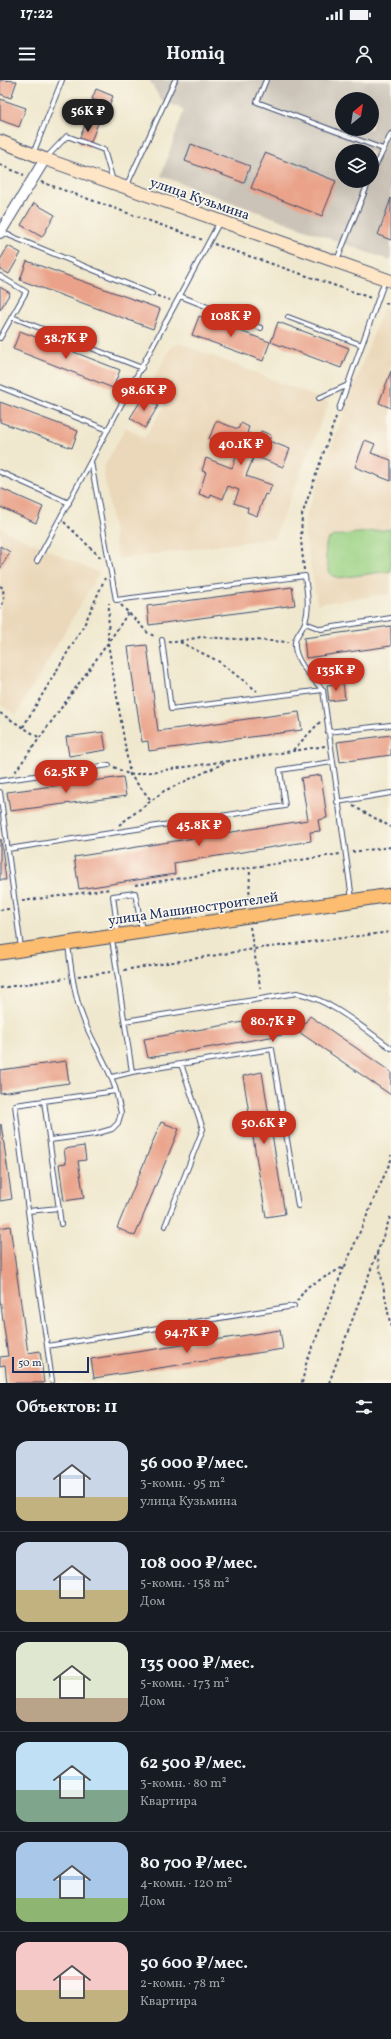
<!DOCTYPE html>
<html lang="ru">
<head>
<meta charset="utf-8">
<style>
	body { margin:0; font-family:Vollkorn,serif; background:#20242c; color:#f1f3f6; height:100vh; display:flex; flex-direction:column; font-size:15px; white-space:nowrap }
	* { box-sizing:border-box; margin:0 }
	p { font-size:13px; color:#9ea1a6 }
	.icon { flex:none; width:22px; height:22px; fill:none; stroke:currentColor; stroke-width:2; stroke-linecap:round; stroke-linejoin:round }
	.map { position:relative; height:1303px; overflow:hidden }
	.drawer { display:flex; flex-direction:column; background:#171b24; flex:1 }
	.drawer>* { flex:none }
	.needle { width:26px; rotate:30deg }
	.controls { position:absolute; left:335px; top:12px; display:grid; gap:8px }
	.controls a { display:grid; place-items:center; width:44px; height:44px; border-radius:50%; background:#171b24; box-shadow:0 4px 16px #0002; font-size:20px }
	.scale { position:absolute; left:12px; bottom:10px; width:77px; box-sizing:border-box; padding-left:4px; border:2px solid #1b2f5e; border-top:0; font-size:11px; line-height:14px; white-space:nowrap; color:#1b2f5e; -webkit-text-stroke:3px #fbf7ec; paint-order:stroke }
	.price { position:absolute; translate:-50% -34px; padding:0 9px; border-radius:14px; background:#c8321e; color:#fff; font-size:13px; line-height:26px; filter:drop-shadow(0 1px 2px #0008) }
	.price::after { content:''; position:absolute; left:50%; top:24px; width:12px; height:9px; margin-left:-6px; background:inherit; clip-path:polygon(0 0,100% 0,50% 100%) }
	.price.active { background:#222; color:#fff }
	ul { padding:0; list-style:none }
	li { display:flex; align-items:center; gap:12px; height:100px; padding:0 16px }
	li+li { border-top:1px solid #363941 }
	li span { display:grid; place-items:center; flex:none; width:112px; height:80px; border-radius:12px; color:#555 }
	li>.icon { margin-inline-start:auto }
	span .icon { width:48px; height:48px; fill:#fffc; stroke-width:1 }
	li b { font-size:17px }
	h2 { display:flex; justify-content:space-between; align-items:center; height:48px; padding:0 16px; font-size:17px }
	.status { display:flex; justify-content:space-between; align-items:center; height:28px; padding:0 20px; background:#171b24; direction:ltr }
	.status svg { height:11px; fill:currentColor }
	header { display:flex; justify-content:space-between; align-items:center; height:52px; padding:0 16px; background:#171b24; font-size:18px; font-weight:700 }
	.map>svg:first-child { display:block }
</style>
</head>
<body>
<div class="status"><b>17:22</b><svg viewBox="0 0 49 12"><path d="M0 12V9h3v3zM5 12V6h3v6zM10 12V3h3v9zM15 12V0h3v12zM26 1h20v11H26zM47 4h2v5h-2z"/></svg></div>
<header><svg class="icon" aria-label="menu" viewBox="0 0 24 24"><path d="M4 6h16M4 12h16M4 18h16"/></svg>Homiq<svg class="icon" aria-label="person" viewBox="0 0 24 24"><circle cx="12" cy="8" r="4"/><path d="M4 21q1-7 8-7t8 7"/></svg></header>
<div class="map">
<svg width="391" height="1303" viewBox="0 0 391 1303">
	<rect width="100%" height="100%" fill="#fbf7ec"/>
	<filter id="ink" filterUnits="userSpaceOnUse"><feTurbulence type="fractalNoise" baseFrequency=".025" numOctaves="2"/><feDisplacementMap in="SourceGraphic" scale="8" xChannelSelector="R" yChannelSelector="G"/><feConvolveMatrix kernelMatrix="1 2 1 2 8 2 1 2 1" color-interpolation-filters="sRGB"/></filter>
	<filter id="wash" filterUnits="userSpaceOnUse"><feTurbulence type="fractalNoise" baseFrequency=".012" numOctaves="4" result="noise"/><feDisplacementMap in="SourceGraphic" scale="16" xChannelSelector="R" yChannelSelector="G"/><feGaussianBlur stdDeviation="0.9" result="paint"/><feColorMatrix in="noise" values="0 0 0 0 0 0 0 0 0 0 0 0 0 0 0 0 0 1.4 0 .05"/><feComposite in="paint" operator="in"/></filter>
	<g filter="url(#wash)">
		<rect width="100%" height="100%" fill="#f0e8ce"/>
		<path fill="#ebd8ba" d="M 383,228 L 391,231 L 391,513 L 317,524 L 305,456 L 305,438 Z
			M 180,263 L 329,322 L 274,458 L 118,479 L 103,388 L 126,347 L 144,358 L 166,324 L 147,311 L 172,266 Z
			M 0,448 L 99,493 L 16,635 L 0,625 Z"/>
		<path fill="#cbc3b8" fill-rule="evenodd" d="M 149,0 L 391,0 L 391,181 L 161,96 L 184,30 L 161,20 ZM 342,19 L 372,19 L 372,49 L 342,49 ZM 342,71 L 372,71 L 372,101 L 342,101 Z"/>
		<path fill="#9ad183" stroke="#5a8070" d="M 391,449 L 391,491 L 338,498 L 331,495 C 326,485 324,471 327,460 L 334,456 Z"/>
		<g id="blocks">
			<path fill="#eaa38a" d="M 0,0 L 17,1 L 11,18 L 0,14 Z
				M 96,9 L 113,16 L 109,26 L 92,19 Z
				M 0,19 L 26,28 L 19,47 L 0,40 Z
				M 87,39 L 98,43 L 89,67 L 78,63 Z
				M 191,64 L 250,86 L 244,103 L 185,81 Z
				M 265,73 L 336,101 L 322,136 L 251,108 Z
				M 391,118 L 391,160 L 378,155 Z
				M 34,123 L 55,135 L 42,157 L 21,145 Z
				M 8,166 L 21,173 L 9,194 L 0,189 L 0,180 Z
				M 27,181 L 160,229 L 153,249 L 20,200 Z
				M 0,207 L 10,213 L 0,230 Z
				M 199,236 L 270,262 L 263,281 L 192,255 Z
				M 278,242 L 349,268 L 341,288 L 271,262 Z
				M 20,251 L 120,290 L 113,308 L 13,269 Z
				M 391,291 L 391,328 L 379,323 Z
				M 143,317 L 158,326 L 145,348 L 130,338 Z
				M 0,322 L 78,351 L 72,368 L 0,342 Z
				M 216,341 L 238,349 L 241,343 L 249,347 L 247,353 L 259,357 L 261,351 L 271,355 L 269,361 L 290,369 L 283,387 L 254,376 L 246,396 L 272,405 L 268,415 L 265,414 L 257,436 L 247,432 L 248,428 L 234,423 L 239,410 L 228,406 L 223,419 L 211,414 L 210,418 L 199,414 L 206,392 L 202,391 L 206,378 L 232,388 L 239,370 L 209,359 Z
				M 365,360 L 375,364 L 371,373 L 391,380 L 391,401 L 355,387 Z
				M 0,408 L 43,427 L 36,443 L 0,427 Z
				M 0,466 L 10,472 L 0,489 Z
				M 292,507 L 295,525 L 149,545 L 147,526 Z
				M 391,546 L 391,566 L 306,578 L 304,558 Z
				M 147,565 L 158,651 L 299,632 L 302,650 L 149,671 L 148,661 L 142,662 L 128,567 Z
				M 343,603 L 345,619 L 329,621 L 327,605 Z
				M 103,652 L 106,670 L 69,676 L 66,657 Z
				M 391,655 L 391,675 L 340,682 L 337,662 Z
				M 321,695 L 327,738 L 318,740 L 320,751 L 310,752 L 311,761 L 174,783 L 175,794 L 79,809 L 74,777 L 308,740 L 301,698 Z
				M 123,697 L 126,716 L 10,731 L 7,712 Z
				M 1,759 L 6,800 L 0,800 L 0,760 Z
				M 296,933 L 299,951 L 310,936 L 391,992 L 391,1015 L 299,952 L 148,978 L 144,959 Z
				M 66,981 L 69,1003 L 0,1013 L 0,990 Z
				M 262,992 L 285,1134 L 266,1137 L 243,996 Z
				M 161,1042 L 179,1049 L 135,1156 L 117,1148 Z
				M 1,1044 L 12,1119 L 0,1121 L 0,1045 Z
				M 84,1066 L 86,1080 L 78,1081 L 84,1118 L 64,1121 L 59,1084 L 66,1083 L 64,1069 Z
				M 10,1146 L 28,1273 L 40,1271 L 44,1303 L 7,1303 L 5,1285 L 0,1286 L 0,1277 L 8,1276 L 0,1219 L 0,1148 Z
				M 280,1250 L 283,1269 L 94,1298 L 91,1279 Z"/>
		</g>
	</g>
	<g filter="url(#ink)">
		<use href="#blocks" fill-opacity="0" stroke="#3b4b6f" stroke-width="1"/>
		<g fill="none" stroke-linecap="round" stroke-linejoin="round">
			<g stroke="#3b4b6f" stroke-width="6">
				<path id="service" d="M 266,0 L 257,22 L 383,69
					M 33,74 L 62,0
					M 46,78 L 67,56 L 104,70 L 113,101
					M 372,93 L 391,54
					M 126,107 L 175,0
					M 1,152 L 152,214
					M 337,180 L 369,101
					M 0,196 L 26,212 L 0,258
					M 180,216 L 261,248
					M 12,237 L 142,288
					M 288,237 L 362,265
					M 0,307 L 108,350
					M 319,318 L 348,305
					M 339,329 L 385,200
					M 91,382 L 116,520 L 305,496 C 307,512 310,527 305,542 C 303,549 296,555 295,562 C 293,580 312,598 323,610
					M 0,392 L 69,423
					M 37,481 L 219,143
					M 305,543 L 321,549 L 391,538
					M 162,560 L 171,629 L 323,610 L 352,819
					M 328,652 L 391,645
					M 0,701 L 109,685
					M 0,712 L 21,868
					M 337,722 L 391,713
					M 8,769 L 285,726 L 280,690 L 332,682
					M 118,853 L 113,816 L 135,813 L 142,850
					M 112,859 L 132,992
					M 125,941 L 297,913 C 330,919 364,949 391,968
					M 112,997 L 132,992 L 272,969 L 298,1126
					M 44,1021 L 61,1144
					M 50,1060 L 95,1054 L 112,1049 L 118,1043 L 121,1033 L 116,1011
					M 28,1131 L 59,1128
					M 165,1146 L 203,1049 L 181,984
					M 47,1266 L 294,1226
					M 52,1301 L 28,1131 L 15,1025 L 116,1011 C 109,985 92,963 83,938 C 74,915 71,889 68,865"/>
			</g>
			<g stroke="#3b4b6f" stroke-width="12">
				<path id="tertiary" d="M 0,153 L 45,79"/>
			</g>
			<g stroke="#3b4b6f" stroke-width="14">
				<path id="secondary" d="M 0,61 L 45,79 L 391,201"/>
			</g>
			<g stroke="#3b4b6f" stroke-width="15">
				<path id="primary" d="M 0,873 L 391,815"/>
			</g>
			<path stroke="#3b4b6f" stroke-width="2" stroke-dasharray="3 3" stroke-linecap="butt" d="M 0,85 L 24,95
				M 41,102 L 203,160
				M 214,164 L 371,218
				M 157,216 L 170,220
				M 385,223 L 391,225
				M 64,442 L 101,478
				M 304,490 L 301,460 L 302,435 L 337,334
				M 0,506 L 3,508 L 4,521 L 0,528
				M 121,525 L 148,553 L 156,557
				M 128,533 L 108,563 L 130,695 L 151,720
				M 168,561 L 175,562 L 201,557 L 289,562
				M 180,562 L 218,581 L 257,611
				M 0,633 L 40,658
				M 23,647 L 85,543 L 105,498
				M 293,670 L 320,642
				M 114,687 L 130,695 L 227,681
				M 15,692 L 108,563 L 109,523
				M 353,726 L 391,747
				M 119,745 L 164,711 L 229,681 L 325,666
				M 352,772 L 391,767
				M 135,805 L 340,774
				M 22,821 L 110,809
				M 249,825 L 250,788
				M 0,830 L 9,829
				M 250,847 L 261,912
				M 124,890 L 254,869 L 391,852
				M 78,896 L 110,892
				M 0,908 L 66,898
				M 377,1173 L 391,1248
				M 297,1221 L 307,1207 L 345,1186 L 391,1080 L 391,1075
				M 302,1303 L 306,1284 L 344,1187
				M 329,1303 L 391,1135"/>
			<use href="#service" stroke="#fff" stroke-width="4"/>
			<use href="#tertiary" stroke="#fff" stroke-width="10"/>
			<use href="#secondary" stroke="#fee5c5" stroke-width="12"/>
			<use href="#primary" stroke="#fcbd6f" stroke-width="13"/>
		</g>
	</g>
	<g text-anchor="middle" stroke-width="3.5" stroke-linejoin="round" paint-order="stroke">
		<g font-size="14" fill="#1b2f5e" stroke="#fbf7ec">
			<text transform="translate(200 118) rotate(19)" y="5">улица Кузьмина</text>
			<text transform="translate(193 828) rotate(-8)" y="5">улица Машиностроителей</text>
		</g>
	</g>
</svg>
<div class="controls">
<a><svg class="needle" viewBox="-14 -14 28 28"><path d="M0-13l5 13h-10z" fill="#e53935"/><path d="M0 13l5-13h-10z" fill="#9ea1a6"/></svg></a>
<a><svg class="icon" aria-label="layers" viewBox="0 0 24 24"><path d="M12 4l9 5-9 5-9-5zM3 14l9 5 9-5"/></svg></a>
</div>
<div class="scale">50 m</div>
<b class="price active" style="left:88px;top:53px">56K ₽</b>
<b class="price" style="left:231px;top:258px">108K ₽</b>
<b class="price" style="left:66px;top:280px">38.7K ₽</b>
<b class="price" style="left:144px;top:332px">98.6K ₽</b>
<b class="price" style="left:241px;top:386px">40.1K ₽</b>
<b class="price" style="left:336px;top:612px">135K ₽</b>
<b class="price" style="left:66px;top:714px">62.5K ₽</b>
<b class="price" style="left:199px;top:767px">45.8K ₽</b>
<b class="price" style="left:273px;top:963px">80.7K ₽</b>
<b class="price" style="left:264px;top:1065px">50.6K ₽</b>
<b class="price" style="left:187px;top:1274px">94.7K ₽</b>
</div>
<section class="drawer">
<h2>Объектов: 11<svg class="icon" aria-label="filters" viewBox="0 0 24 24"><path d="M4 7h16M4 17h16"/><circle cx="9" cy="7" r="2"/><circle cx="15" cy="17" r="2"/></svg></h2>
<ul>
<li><span style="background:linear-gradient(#c9d6e8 70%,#c2b280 0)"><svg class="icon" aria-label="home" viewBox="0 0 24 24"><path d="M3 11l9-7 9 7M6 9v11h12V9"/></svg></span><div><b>56 000 ₽/мес.</b><p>3-комн. · 95 m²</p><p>улица Кузьмина</p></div></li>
<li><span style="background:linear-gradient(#c9d6e8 60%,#c2b280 0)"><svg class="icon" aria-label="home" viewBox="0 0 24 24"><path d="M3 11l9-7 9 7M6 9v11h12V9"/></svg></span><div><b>108 000 ₽/мес.</b><p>5-комн. · 158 m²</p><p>Дом</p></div></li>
<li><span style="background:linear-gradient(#dfe7d0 70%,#b9a48a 0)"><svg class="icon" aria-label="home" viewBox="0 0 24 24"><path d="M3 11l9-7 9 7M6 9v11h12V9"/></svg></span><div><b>135 000 ₽/мес.</b><p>5-комн. · 173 m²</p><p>Дом</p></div></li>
<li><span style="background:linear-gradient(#bfe0f5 60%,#7fa58c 0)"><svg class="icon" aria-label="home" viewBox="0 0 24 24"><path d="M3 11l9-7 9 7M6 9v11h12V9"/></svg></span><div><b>62 500 ₽/мес.</b><p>3-комн. · 80 m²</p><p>Квартира</p></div></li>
<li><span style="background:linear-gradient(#a9c7e8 70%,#8fb573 0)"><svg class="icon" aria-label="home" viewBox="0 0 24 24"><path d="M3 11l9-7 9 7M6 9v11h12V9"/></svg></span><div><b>80 700 ₽/мес.</b><p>4-комн. · 120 m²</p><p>Дом</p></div></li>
<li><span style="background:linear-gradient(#f6c9c9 60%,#c2b280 0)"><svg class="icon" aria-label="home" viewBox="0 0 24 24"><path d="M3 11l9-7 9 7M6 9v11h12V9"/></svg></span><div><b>50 600 ₽/мес.</b><p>2-комн. · 78 m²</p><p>Квартира</p></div></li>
</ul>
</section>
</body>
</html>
